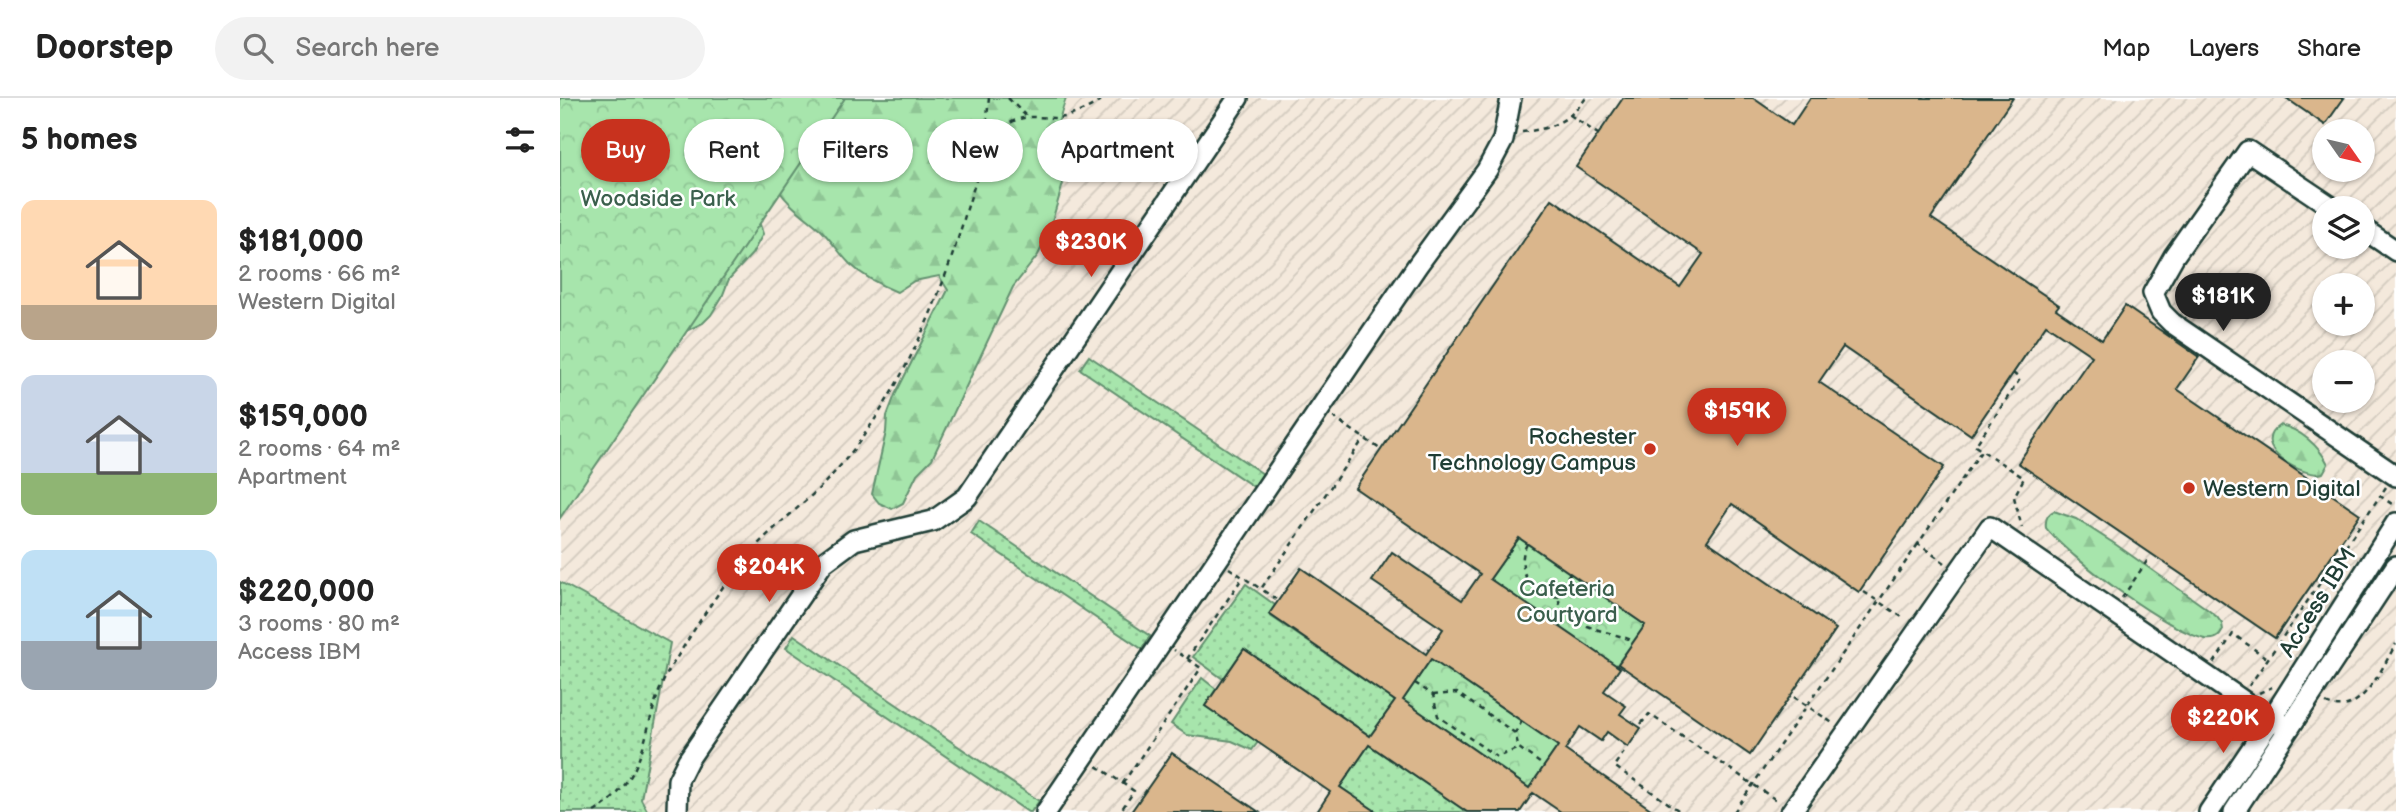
<!DOCTYPE html>
<html lang="en">
<head>
<meta charset="utf-8">
<style>
	body { margin:0; font-family:"Balsamiq Sans",sans-serif; background:#f2f2f2; color:#222; height:100vh; display:flex; flex-direction:column; font-size:26px; white-space:nowrap }
	* { box-sizing:border-box; margin:0 }
	p { font-size:23px; color:#767676 }
	.icon { flex:none; width:38px; height:38px; fill:none; stroke:currentColor; stroke-width:2; stroke-linecap:round; stroke-linejoin:round }
	.map { position:relative; flex:1; overflow:hidden }
	.sheet { display:flex; flex-direction:column; background:#fff; width:560px }
	.sheet>* { flex:none }
	.hud { position:absolute; left:21px; top:21px; width:665px; height:63px; display:flex; gap:14px }
	.needle { width:46px; rotate:124deg }
	.fabs { position:absolute; left:1752px; top:21px; display:grid; gap:14px }
	.fabs a { display:grid; place-items:center; width:63px; height:63px; border-radius:50%; background:#fff; box-shadow:0 2px 5px #0004; font-size:35px }
	.price { position:absolute; translate:-50% -60px; padding:0 16px; border-radius:24px; background:#c8321e; color:#fff; font-size:23px; line-height:46px; filter:drop-shadow(0 2px 4px #0008) }
	.price::after { content:''; position:absolute; left:50%; top:42px; width:21px; height:16px; margin-left:-10px; background:inherit; clip-path:polygon(0 0,100% 0,50% 100%) }
	.price.active { background:#222; color:#fff }
	ul { padding:0; list-style:none }
	li { display:flex; align-items:center; gap:21px; height:175px; padding:0 21px }
	li span { display:grid; place-items:center; flex:none; width:196px; height:140px; border-radius:14px; color:#555 }
	li>.icon { margin-inline-start:auto }
	span .icon { width:84px; height:84px; fill:#fffc; stroke-width:1 }
	li b { font-size:30px }
	h2 { display:flex; justify-content:space-between; align-items:center; height:84px; padding:0 21px; font-size:30px }
	.tag { padding:0 24px; border-radius:32px; background:#fff; box-shadow:0 2px 5px #0004; font-size:24px; line-height:63px }
	.tag.active { background:#c8321e; color:#fff }
	header { display:flex; align-items:center; gap:42px; box-sizing:border-box; height:98px; padding:0 35px; background:#fff; border-bottom:2px solid #e0e0e0 }
	header strong { font-size:33px }
	nav { display:flex; gap:38px; margin-inline-start:auto; font-size:24px }
	.search { width:490px; height:63px; background:#f2f2f2; display:flex; align-items:center; gap:18px; box-sizing:border-box; padding:0 24px; border-radius:38px; color:#767676; font-size:26px }
	main { display:flex; flex:1; min-height:0 }
	.map>svg:first-child { display:block }
</style>
</head>
<body>
<header>
<strong>Doorstep</strong>
<div class="search"><svg class="icon" aria-label="search" viewBox="0 0 24 24"><circle cx="10" cy="10" r="6"/><path d="M15 15l6 6"/></svg>Search here</div>
<nav><a>Map</a><a>Layers</a><a>Share</a></nav>
</header>
<main>
<section class="sheet">
<h2>5 homes<svg class="icon" aria-label="filters" viewBox="0 0 24 24"><path d="M4 7h16M4 17h16"/><circle cx="9" cy="7" r="2"/><circle cx="15" cy="17" r="2"/></svg></h2>
<ul>
<li><span style="background:linear-gradient(#ffd9b3 75%,#b9a48a 0)"><svg class="icon" aria-label="home" viewBox="0 0 24 24"><path d="M3 11l9-7 9 7M6 9v11h12V9"/></svg></span><div><b>$181,000</b><p>2 rooms · 66 m²</p><p>Western Digital</p></div></li>
<li><span style="background:linear-gradient(#c9d6e8 70%,#8fb573 0)"><svg class="icon" aria-label="home" viewBox="0 0 24 24"><path d="M3 11l9-7 9 7M6 9v11h12V9"/></svg></span><div><b>$159,000</b><p>2 rooms · 64 m²</p><p>Apartment</p></div></li>
<li><span style="background:linear-gradient(#bfe0f5 65%,#9aa5b1 0)"><svg class="icon" aria-label="home" viewBox="0 0 24 24"><path d="M3 11l9-7 9 7M6 9v11h12V9"/></svg></span><div><b>$220,000</b><p>3 rooms · 80 m²</p><p>Access IBM</p></div></li>
</ul>
</section>
<div class="map">
<svg width="1836" height="714" viewBox="0 0 1836 714">
	<defs>
		<pattern id="industrial-furrows" width="10" height="10" patternUnits="userSpaceOnUse" patternTransform="scale(1.75)"><rect width="10" height="10" fill="#f4e9dc"/><path d="M-1 1l2-2M0 10L10 0M9 11l2-2" fill="none" stroke="#d1c9bd"/></pattern>
		<pattern id="grass-dots" width="8" height="8" patternUnits="userSpaceOnUse" patternTransform="scale(1.75)"><rect width="8" height="8" fill="#a7e5ac"/><path d="M2 2h.1M6 6h.1" fill="none" stroke="#8fc595" stroke-width="1.8" stroke-linecap="round"/></pattern>
		<pattern id="forest-firs" width="22" height="20" patternUnits="userSpaceOnUse" patternTransform="scale(1.75)"><rect width="22" height="20" fill="#a7e5ac"/><path d="M5 1l3.5 6h-7zM16 11l3.5 6h-7z" fill="#8fc595"/></pattern>
		<pattern id="park-crowns" width="20" height="18" patternUnits="userSpaceOnUse" patternTransform="scale(1.75)"><rect width="20" height="18" fill="#a7e5ac"/><path d="M2 6a3 3 0 1 1 6 0M12 15a3 3 0 1 1 6 0" fill="none" stroke="#8fc595"/></pattern>
	</defs>
	<rect width="100%" height="100%" fill="#fff"/>
	<filter id="ink" filterUnits="userSpaceOnUse"><feTurbulence type="fractalNoise" baseFrequency=".0143" numOctaves="2"/><feDisplacementMap in="SourceGraphic" scale="14" xChannelSelector="R" yChannelSelector="G"/><feConvolveMatrix kernelMatrix="1 2 1 2 8 2 1 2 1" color-interpolation-filters="sRGB"/></filter>
	<g filter="url(#ink)">
		<path fill="url(#industrial-furrows)" fill-rule="evenodd" d="M 285,0 L 1836,0 L 1836,714 L 0,714 L 0,419 ZM 1764,33 L 1802,33 L 1802,72 L 1764,72 ZM 1764,110 L 1802,110 L 1802,149 L 1764,149 ZM 1764,187 L 1802,187 L 1802,226 L 1764,226 ZM 1764,264 L 1802,264 L 1802,303 L 1764,303 Z"/>
		<path fill="url(#grass-dots)" stroke="#639170" stroke-width="2" d="M 529,258 L 703,376 L 694,389 L 520,271 Z
			M 419,423 L 590,538 L 582,551 L 411,436 Z
			M 0,484 L 110,545 L 81,701 L 88,714 L 0,714 Z
			M 686,486 L 715,507 L 709,517 L 835,603 L 810,638 L 684,551 L 663,581 L 633,559 Z
			M 234,537 L 479,703 L 471,714 L 468,714 L 226,550 Z
			M 642,580 L 656,591 L 645,608 L 698,644 L 692,652 L 672,643 L 627,637 L 611,626 Z
			M 809,647 L 907,714 L 817,714 L 780,689 Z"/>
		<path fill="url(#forest-firs)" stroke="#639170" stroke-width="2" d="M 0,0 L 506,0 L 494,38 L 509,65 L 488,137 L 478,157 L 453,189 L 372,361 L 357,376 L 343,405 L 332,411 L 319,405 L 312,396 L 326,334 L 327,318 L 335,297 L 388,192 L 379,178 L 354,183 L 337,194 C 320,187 304,179 290,166 C 279,155 272,143 261,132 C 244,117 231,110 217,90 L 196,114 L 203,136 L 192,156 L 169,181 L 162,199 L 151,217 L 143,225 L 122,235 Z
			M 1720,327 C 1740,331 1759,348 1768,366 L 1763,375 C 1745,381 1686,349 1720,327 Z
			M 1494,413 L 1516,421 L 1555,446 L 1643,508 L 1657,519 L 1662,526 L 1663,532 L 1660,537 C 1656,541 1651,542 1645,541 C 1609,533 1509,460 1486,430 C 1485,423 1487,416 1494,413 Z"/>
		<path fill="url(#park-crowns)" stroke="#639170" stroke-width="2" d="M 0,0 L 285,0 L 0,420 Z
			M 959,440 L 1085,527 L 1056,568 L 930,481 Z
			M 871,561 L 998,648 L 969,690 L 843,602 Z"/>
		<path fill="#dab68c" stroke="#1f3d34" stroke-width="2" fill-rule="evenodd" d="M 1063,0 L 1193,0 L 1232,27 L 1250,0 L 1453,0 L 1371,120 L 1499,207 L 1496,211 L 1542,242 L 1565,208 L 1639,259 L 1617,291 L 1800,416 L 1715,540 L 1458,365 L 1532,258 L 1486,227 L 1411,337 L 1283,249 L 1259,284 L 1384,369 L 1299,494 L 1172,406 L 1147,443 L 1276,531 L 1190,657 L 1058,566 L 1085,527 L 959,440 L 930,481 L 1060,570 L 1044,593 L 1066,608 L 1060,616 L 1081,630 L 1068,649 L 1047,634 L 1041,643 L 1020,629 L 1005,652 L 1095,714 L 1001,714 L 973,695 L 960,714 L 907,714 L 809,647 L 780,689 L 817,714 L 757,714 L 770,694 L 645,608 L 684,551 L 810,638 L 835,603 L 709,516 L 741,470 L 866,556 L 883,531 L 812,483 L 832,454 L 902,502 L 920,476 L 795,390 L 992,101 L 1120,189 L 1143,156 L 1016,69 ZM 871,561 L 998,648 L 969,690 L 843,602 Z
			M 1726,0 L 1784,0 L 1765,27 Z
			M 612,655 L 699,714 L 571,714 Z"/>
		<g fill="none" stroke-linecap="round" stroke-linejoin="round">
			<g stroke="#1f3d34" stroke-width="24">
				<path id="minor" d="M 1773,110 L 1688,53 L 1614,158 L 1593,195 L 1601,214 L 1612,225 L 1836,378
					M 1802,130 L 1836,153
					M 117,714 L 118,682 L 128,662 L 263,465 L 294,442 L 373,423 L 407,399 L 678,0
					M 486,714 L 857,168 L 927,72 L 943,42 L 951,0
					M 1231,714 L 1430,429 L 1711,622 L 1729,629
					M 1649,714 L 1711,622 L 1836,425
					M 1674,714 L 1836,468"/>
			</g>
			<path stroke="#1f3d34" stroke-width="2.5" stroke-dasharray="5 5" stroke-linecap="butt" d="M 448,0 L 467,19
				M 1010,17 L 1038,36
				M 962,34 C 991,31 1008,24 1026,0
				M 423,53 C 435,36 448,20 471,19 C 482,19 494,21 505,19 C 520,15 532,8 545,0
				M 1453,275 L 1460,281 L 1415,348 L 1464,380 L 1454,399 L 1462,430
				M 773,319 L 820,351
				M 1826,389 L 1820,398 L 1835,408
				M 967,446 C 958,462 963,487 982,495 C 987,498 994,498 999,499
				M 1385,465 L 1358,446 L 1422,352
				M 669,470 L 701,491
				M 1010,475 C 1006,481 1000,488 999,495 C 994,529 1054,533 1073,543
				M 1304,494 L 1345,521
				M 1562,500 L 1589,460
				M 716,501 L 701,491 L 804,340
				M 627,561 L 683,479
				M 1654,565 L 1673,536 L 1708,561
				M 855,585 L 873,597 L 878,618 L 937,659 L 959,650
				M 1689,588 L 1820,398
				M 1699,595 L 1712,589
				M 873,597 L 897,595 L 955,635
				M 1234,599 L 1274,626
				M 1766,605 C 1801,622 1822,569 1836,546
				M 962,623 L 955,635 L 959,650 L 984,668
				M 1081,626 L 1089,616 L 1219,704
				M 1064,654 L 1054,668 L 1121,714
				M 537,668 L 574,693 L 560,714
				M 563,685 L 641,570 L 614,552
				M 34,714 C 96,676 78,623 111,569 C 134,532 160,489 189,456 C 214,427 247,405 273,376 C 337,305 380,204 406,114 C 412,94 420,73 423,53 C 426,35 427,17 429,0
				M 1174,714 L 1358,446"/>
			<use href="#minor" stroke="#fff" stroke-width="19"/>
		</g>
	</g>
	<g fill="#c8321e" stroke="#fff" stroke-width="2.5">
		<circle cx="1090" cy="351" r="7"/>
		<circle cx="1629" cy="390" r="7"/>
	</g>
	<g text-anchor="middle" stroke-width="5" stroke-linejoin="round" paint-order="stroke">
		<g font-size="23" fill="#3a5f4c" stroke="#fff">
			<text x="98" y="108">Woodside Park</text>
			<text x="1007" y="498">Cafeteria<tspan x="1007" dy="26">Courtyard</tspan></text>
		</g>
		<g font-size="23" fill="#1f3d34" stroke="#fff" text-anchor="end">
			<text x="1076" y="346">Rochester<tspan x="1076" dy="26">Technology Campus</tspan></text>
			<text x="1643" y="398" text-anchor="start">Western Digital</text>
		</g>
		<g font-size="23" fill="#1f3d34" stroke="#fff">
			<text transform="translate(1757 504) rotate(-58)" y="8">Access IBM</text>
		</g>
	</g>
</svg>
<div class="fabs">
<a><svg class="needle" viewBox="-14 -14 28 28"><path d="M0-13l5 13h-10z" fill="#e53935"/><path d="M0 13l5-13h-10z" fill="#767676"/></svg></a>
<a><svg class="icon" aria-label="layers" viewBox="0 0 24 24"><path d="M12 4l9 5-9 5-9-5zM3 14l9 5 9-5"/></svg></a>
<a>+</a>
<a>−</a>
</div>
<b class="price" style="left:531px;top:181px">$230K</b>
<b class="price active" style="left:1663px;top:235px">$181K</b>
<b class="price" style="left:1177px;top:350px">$159K</b>
<b class="price" style="left:209px;top:506px">$204K</b>
<b class="price" style="left:1663px;top:657px">$220K</b>
<div class="hud">
<a class="tag active">Buy</a>
<a class="tag">Rent</a>
<a class="tag">Filters</a>
<a class="tag">New</a>
<a class="tag">Apartment</a>
</div>
</div>
</main>
</body>
</html>
